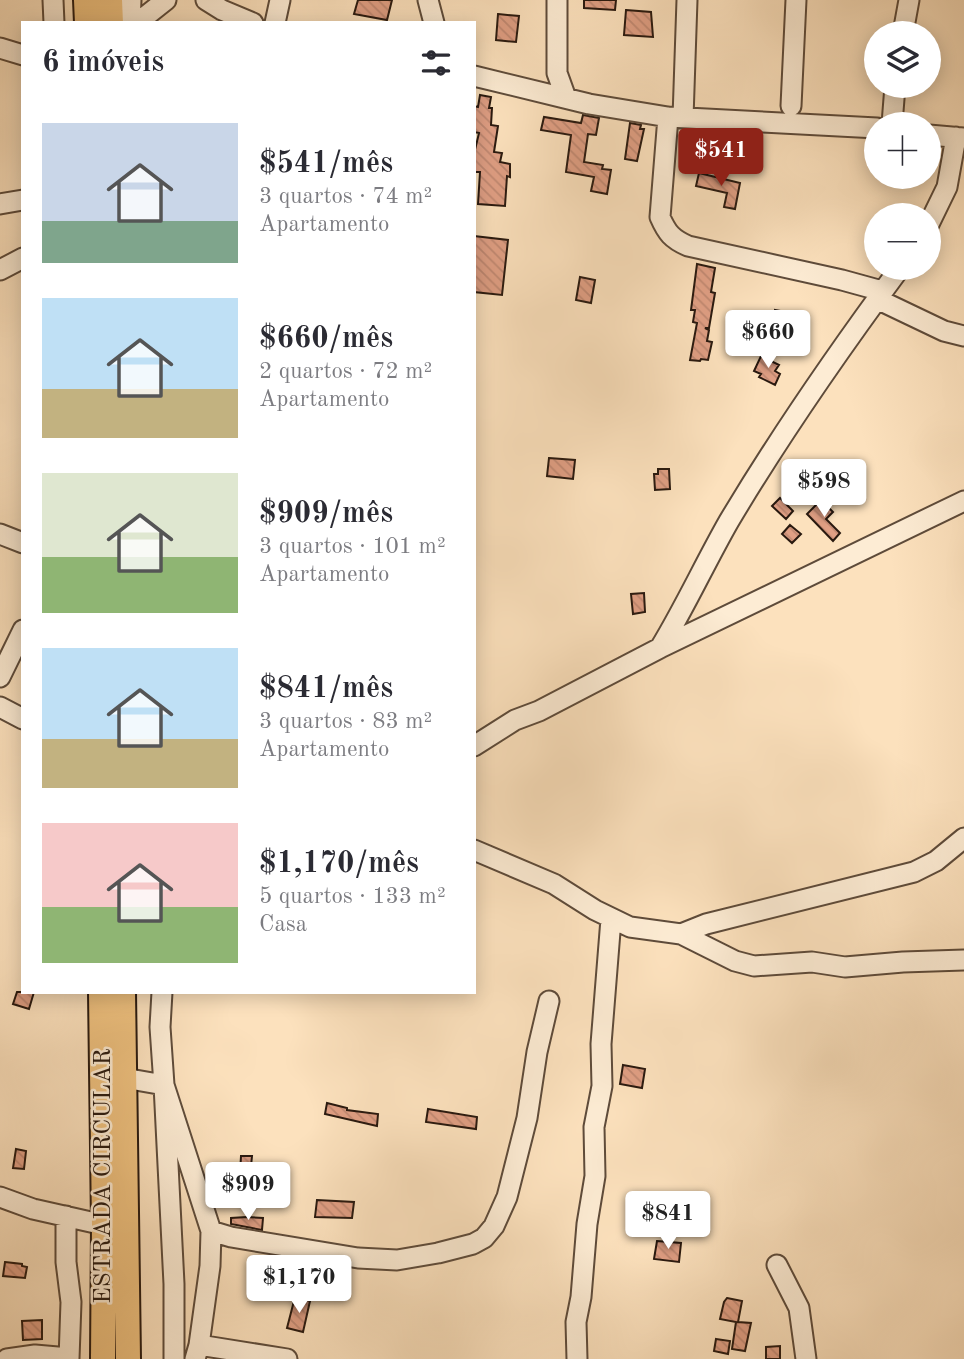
<!DOCTYPE html>
<html lang="pt">
<head>
<meta charset="utf-8">
<style>
	body { margin:0; font-family:"Old Standard TT",serif; background:#f7f7f7; color:#2b2b33; height:100vh; display:flex; flex-direction:column; font-size:26px; white-space:nowrap }
	* { box-sizing:border-box; margin:0 }
	p { font-size:23px; color:#7c7c81 }
	.icon { flex:none; width:38px; height:38px; fill:none; stroke:currentColor; stroke-width:2; stroke-linecap:round; stroke-linejoin:round }
	.map { position:relative; flex:1; overflow:hidden }
	.details { position:absolute; left:21px; top:21px; width:455px; height:973px; display:flex; flex-direction:column; background:#fff; border-radius:0px; box-shadow:0 4px 18px #0003 }
	.details>* { flex:none }
	.fabs { position:absolute; left:864px; top:21px; display:grid; gap:14px }
	.fabs a { display:grid; place-items:center; width:77px; height:77px; border-radius:50%; background:#fff; box-shadow:0 4px 18px #0003; font-size:35px }
	.price { position:absolute; translate:-50% -60px; padding:0 16px; border-radius:7px; background:#fff; color:#222; font-size:23px; line-height:46px; filter:drop-shadow(0 2px 4px #0008) }
	.price::after { content:''; position:absolute; left:50%; top:42px; width:21px; height:16px; margin-left:-10px; background:inherit; clip-path:polygon(0 0,100% 0,50% 100%) }
	.price.selected { background:#8f2418; color:#fff }
	ul { padding:0; list-style:none }
	li { display:flex; align-items:center; gap:21px; height:175px; padding:0 21px }
	li span { display:grid; place-items:center; flex:none; width:196px; height:140px; border-radius:0px; color:#555 }
	li>.icon { margin-inline-start:auto }
	span .icon { width:84px; height:84px; fill:#fffc; stroke-width:1 }
	li b { font-size:30px }
	h2 { display:flex; justify-content:space-between; align-items:center; height:84px; padding:0 21px; font-size:30px }
	.map>svg:first-child { display:block }
</style>
</head>
<body>
<div class="map">
<svg width="964" height="1359" viewBox="0 0 964 1359">
	<defs>
		<pattern id="building-back-hatch" width="6" height="6" patternUnits="userSpaceOnUse" patternTransform="scale(1.75)"><rect width="6" height="6" fill="#e09f84"/><path d="M-1 5l2 2M0 0l6 6M5-1l2 2" fill="none" stroke="#c08871"/></pattern>
	</defs>
	<rect width="100%" height="100%" fill="#fce1bd"/>
	<filter id="stains"><feTurbulence type="fractalNoise" baseFrequency=".00286" numOctaves="4"/><feColorMatrix values="0 0 0 0 .2 0 0 0 0 .09 0 0 0 0 .02 0 0 0 .5 -.17"/></filter>
	<radialGradient id="worn" r=".72"><stop offset=".6" stop-color="#630" stop-opacity="0"/><stop offset="1" stop-color="#630" stop-opacity=".3"/></radialGradient>
	<path fill="url(#building-back-hatch)" stroke="#29190f" stroke-width="2" d="M 358,0 L 392,0 L 387,20 L 354,14 Z
		M 584,0 L 616,0 L 615,10 L 584,8 Z
		M 626,10 L 651,12 L 653,37 L 624,35 Z
		M 498,14 L 519,16 L 516,42 L 496,40 Z
		M 480,95 L 491,97 L 489,108 L 492,108 L 491,125 L 498,126 L 494,152 L 502,153 L 500,162 L 510,164 L 510,177 L 507,176 L 505,206 L 478,204 L 480,172 L 474,172 L 474,154 L 479,133 L 474,132 L 474,106 L 478,107 Z
		M 583,115 L 599,118 L 596,135 L 588,134 L 584,162 L 603,165 L 602,169 L 611,170 L 607,194 L 591,191 L 594,177 L 566,172 L 571,135 L 541,130 L 544,117 L 581,123 Z
		M 630,123 L 641,125 L 640,129 L 644,129 L 637,161 L 625,159 Z
		M 728,140 L 744,142 L 742,153 L 726,150 Z
		M 699,173 L 740,183 L 735,209 L 724,207 L 727,193 L 696,186 Z
		M 474,236 L 508,240 L 502,295 L 474,292 Z
		M 697,264 L 715,268 L 711,292 L 715,293 L 709,328 L 705,328 L 709,330 L 707,341 L 712,342 L 708,360 L 701,359 L 700,361 L 690,360 L 697,323 L 693,322 L 695,310 L 691,310 Z
		M 580,277 L 595,280 L 591,303 L 576,300 Z
		M 775,310 L 803,315 L 799,336 L 771,330 Z
		M 761,356 L 779,365 L 775,371 L 780,374 L 775,385 L 759,377 L 761,374 L 754,371 Z
		M 549,458 L 575,460 L 573,479 L 547,476 Z
		M 658,469 L 669,469 L 670,489 L 655,490 L 654,474 L 658,474 Z
		M 780,498 L 793,511 L 786,519 L 772,506 Z
		M 821,500 L 833,512 L 826,519 L 840,533 L 833,541 L 807,514 Z
		M 790,525 L 801,534 L 792,543 L 782,534 Z
		M 644,593 L 645,612 L 633,614 L 631,594 Z
		M 17,992 L 34,992 L 29,1009 L 13,1004 Z
		M 623,1065 L 645,1069 L 642,1088 L 620,1084 Z
		M 327,1103 L 347,1108 L 347,1110 L 378,1114 L 377,1126 L 325,1114 Z
		M 428,1109 L 477,1117 L 476,1129 L 426,1122 Z
		M 16,1149 L 26,1151 L 24,1169 L 13,1168 Z
		M 241,1156 L 252,1156 L 250,1176 L 240,1174 Z
		M 317,1200 L 354,1202 L 352,1218 L 315,1217 Z
		M 247,1217 L 263,1218 L 262,1230 L 231,1224 L 231,1218 Z
		M 657,1241 L 681,1243 L 679,1262 L 654,1259 Z
		M 5,1262 L 22,1264 L 22,1266 L 27,1267 L 25,1278 L 3,1276 Z
		M 295,1297 L 310,1301 L 303,1332 L 287,1328 Z
		M 727,1298 L 742,1301 L 738,1322 L 751,1323 L 745,1351 L 732,1349 L 736,1322 L 720,1319 L 724,1302 Z
		M 42,1320 L 42,1339 L 23,1340 L 22,1321 Z
		M 716,1339 L 730,1341 L 728,1354 L 714,1351 Z
		M 780,1346 L 780,1359 L 766,1359 L 766,1347 Z"/>
	<g fill="none" stroke-linecap="round" stroke-linejoin="round">
		<g stroke="#5e4b3a" stroke-width="23">
			<path id="minor" d="M 53,0 L 54,23
				M 206,0 L 222,10 L 253,23
				M 428,0 L 434,23
				M 557,0 L 557,73 L 566,98
				M 130,23 L 131,0
				M 137,23 L 166,0
				M 275,23 L 280,0
				M 903,33 L 909,0
				M 0,48 L 23,55
				M 474,76 L 589,104 L 668,117 L 877,128
				M 791,106 L 796,0
				M 668,117 L 660,217 C 667,233 672,239 688,246 L 842,280 L 882,291
				M 683,118 L 687,0
				M 892,124 L 895,86
				M 929,135 L 964,138
				M 0,204 L 23,200
				M 929,224 L 947,187 L 956,137
				M 0,270 L 23,258
				M 877,299 L 944,331 L 964,336
				M 0,534 L 23,543
				M 660,648 C 685,607 705,563 729,521 C 781,434 840,349 900,268
				M 0,677 L 23,630
				M 0,707 L 23,719
				M 474,746 L 515,720 L 539,711 L 660,648 L 964,501
				M 474,850 L 554,884 L 595,910 L 630,927 L 681,934 L 706,924 L 914,872 L 936,861 L 964,838
				M 681,934 L 735,961 L 754,966 L 812,962 L 845,967 L 903,962 L 964,960
				M 162,992 L 160,1027 L 164,1085 L 211,1231 L 210,1266 L 199,1345 L 195,1359
				M 124,1078 L 164,1085 L 174,1284 L 174,1359
				M 0,1197 L 33,1209 L 104,1225
				M 66,1216 L 66,1262 L 71,1302 L 69,1359
				M 211,1231 L 231,1237 L 358,1258 L 397,1260 L 438,1253 L 473,1244 L 484,1238 L 494,1226 L 507,1197 L 527,1118 L 537,1052 L 549,1001
				M 777,1265 L 799,1308 L 806,1359
				M 199,1345 L 287,1359
				M 7,1359 L 35,1355 L 69,1358
				M 577,1359 L 576,1322 L 581,1297 L 587,1224 L 595,1176 L 594,1127 L 602,1086 L 601,1044 L 611,919"/>
		</g>
		<g stroke="#29190f" stroke-width="28">
			<path id="major" d="M 86,0 L 87,23
				M 110,0 L 111,23
				M 101,992 L 104,1225 L 103,1359
				M 123,992 L 128,1359"/>
		</g>
		<use href="#minor" stroke="#fdecd4" stroke-width="19"/>
		<use href="#major" stroke="#eec07e" stroke-width="24"/>
	</g>
	<g text-anchor="middle" stroke-width="5" stroke-linejoin="round" paint-order="stroke">
		<g font-size="24" fill="#29190f" stroke="#fdecd4">
			<text transform="translate(102 1176) rotate(-90)" y="8">ESTRADA CIRCULAR</text>
		</g>
	</g>
	<rect width="100%" height="100%" filter="url(#stains)"/>
	<rect width="100%" height="100%" fill="url(#worn)"/>
</svg>
<div class="fabs">
<a><svg class="icon" aria-label="layers" viewBox="0 0 24 24"><path d="M12 4l9 5-9 5-9-5zM3 14l9 5 9-5"/></svg></a>
<a>+</a>
<a>−</a>
</div>
<b class="price selected" style="left:721px;top:188px">$541</b>
<b class="price" style="left:768px;top:370px">$660</b>
<b class="price" style="left:824px;top:519px">$598</b>
<b class="price" style="left:248px;top:1222px">$909</b>
<b class="price" style="left:668px;top:1251px">$841</b>
<b class="price" style="left:299px;top:1315px">$1,170</b>
<section class="details">
<h2>6 imóveis<svg class="icon" aria-label="filters" viewBox="0 0 24 24"><path d="M4 7h16M4 17h16"/><circle cx="9" cy="7" r="2"/><circle cx="15" cy="17" r="2"/></svg></h2>
<ul>
<li><span style="background:linear-gradient(#c9d6e8 70%,#7fa58c 0)"><svg class="icon" aria-label="home" viewBox="0 0 24 24"><path d="M3 11l9-7 9 7M6 9v11h12V9"/></svg></span><div><b>$541/mês</b><p>3 quartos · 74 m²</p><p>Apartamento</p></div></li>
<li><span style="background:linear-gradient(#bfe0f5 65%,#c2b280 0)"><svg class="icon" aria-label="home" viewBox="0 0 24 24"><path d="M3 11l9-7 9 7M6 9v11h12V9"/></svg></span><div><b>$660/mês</b><p>2 quartos · 72 m²</p><p>Apartamento</p></div></li>
<li><span style="background:linear-gradient(#dfe7d0 60%,#8fb573 0)"><svg class="icon" aria-label="home" viewBox="0 0 24 24"><path d="M3 11l9-7 9 7M6 9v11h12V9"/></svg></span><div><b>$909/mês</b><p>3 quartos · 101 m²</p><p>Apartamento</p></div></li>
<li><span style="background:linear-gradient(#bfe0f5 65%,#c2b280 0)"><svg class="icon" aria-label="home" viewBox="0 0 24 24"><path d="M3 11l9-7 9 7M6 9v11h12V9"/></svg></span><div><b>$841/mês</b><p>3 quartos · 83 m²</p><p>Apartamento</p></div></li>
<li><span style="background:linear-gradient(#f6c9c9 60%,#8fb573 0)"><svg class="icon" aria-label="home" viewBox="0 0 24 24"><path d="M3 11l9-7 9 7M6 9v11h12V9"/></svg></span><div><b>$1,170/mês</b><p>5 quartos · 133 m²</p><p>Casa</p></div></li>
</ul>
</section>
</div>
</body>
</html>
